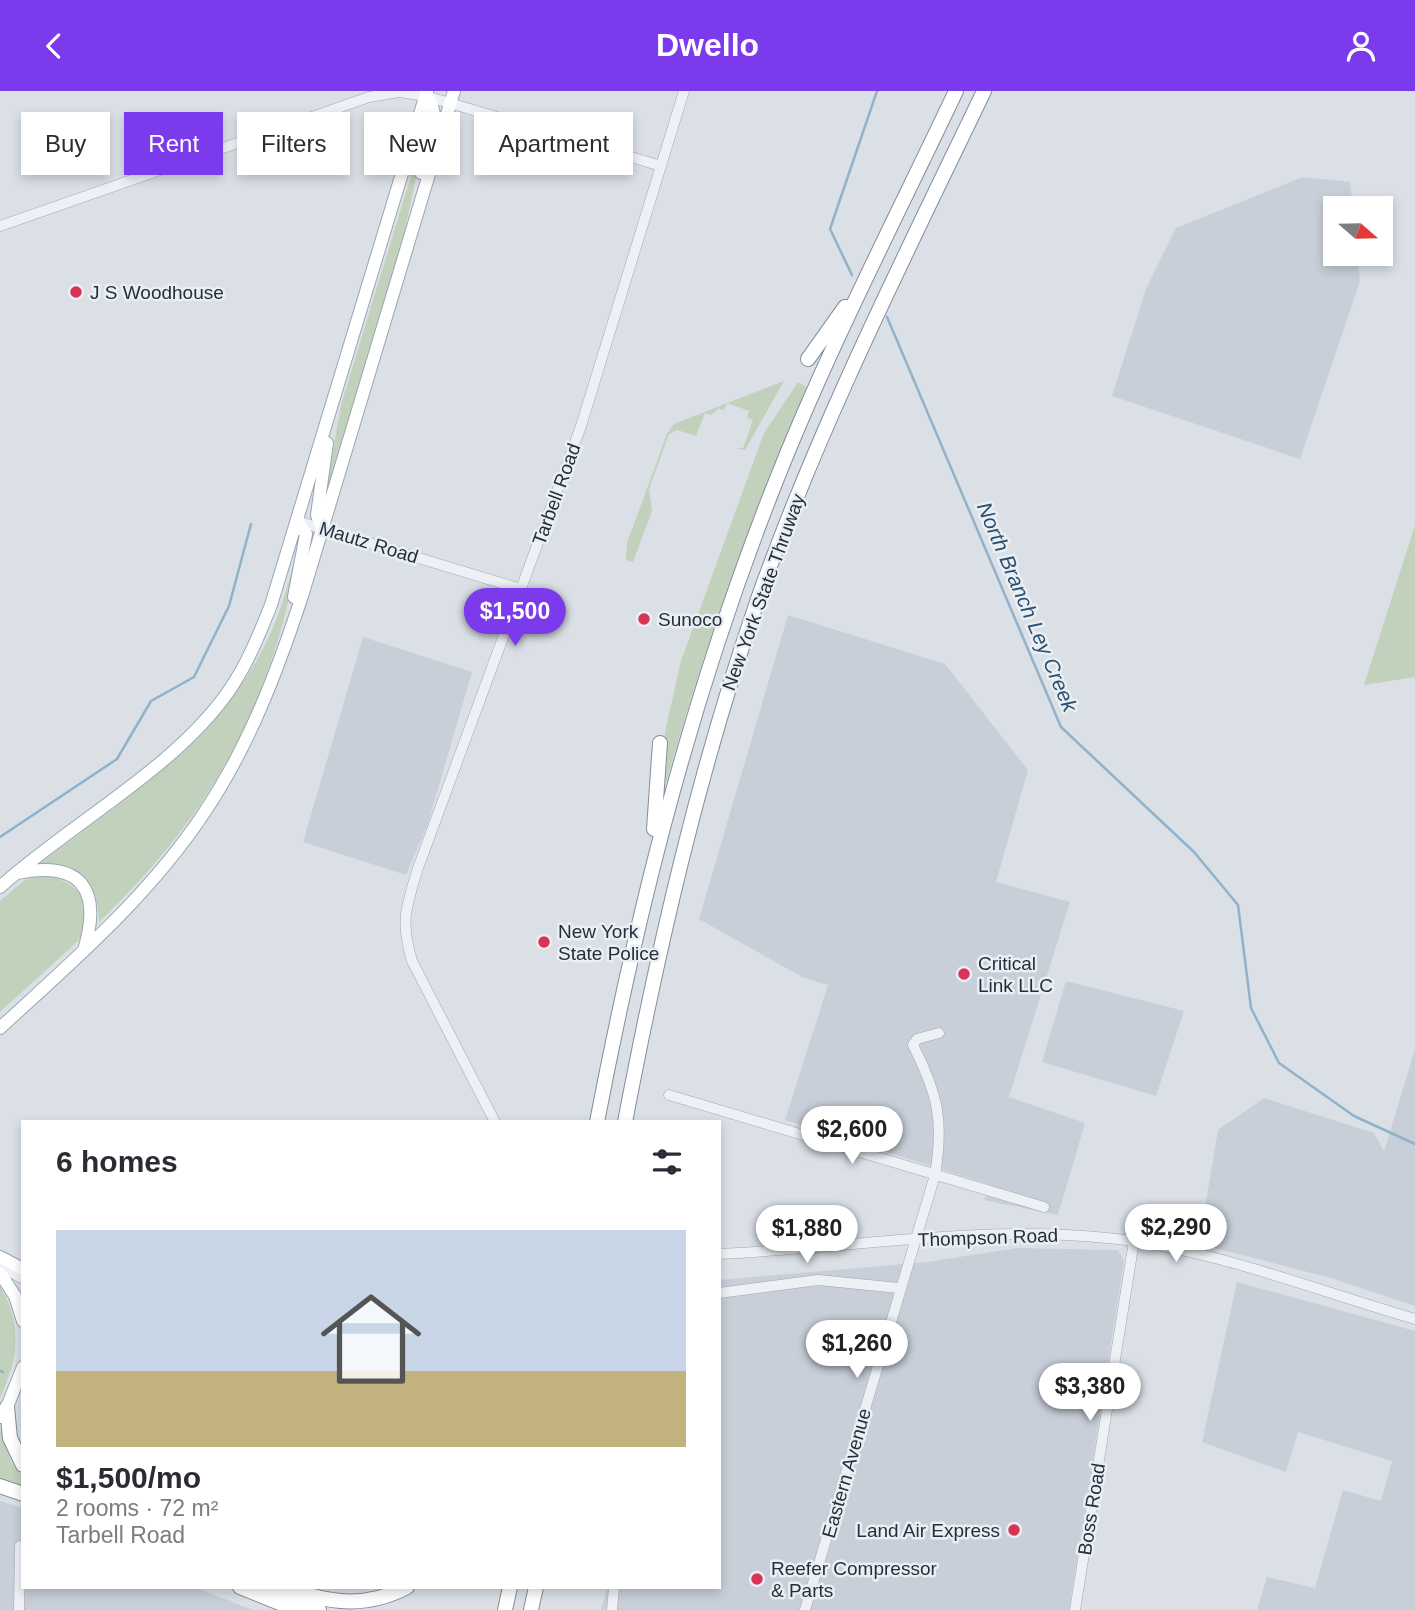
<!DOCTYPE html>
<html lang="en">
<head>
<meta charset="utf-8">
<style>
	body { margin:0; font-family:Helvetica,sans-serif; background:#f7f7f7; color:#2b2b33; height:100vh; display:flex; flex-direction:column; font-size:26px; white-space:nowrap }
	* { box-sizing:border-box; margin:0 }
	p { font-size:23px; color:#7c7c81 }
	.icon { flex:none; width:38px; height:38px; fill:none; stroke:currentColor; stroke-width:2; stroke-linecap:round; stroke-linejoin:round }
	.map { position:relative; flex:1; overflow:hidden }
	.side { position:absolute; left:21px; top:1029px; width:700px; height:469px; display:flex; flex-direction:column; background:#fff; border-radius:0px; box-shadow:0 4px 10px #0003 }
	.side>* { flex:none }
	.top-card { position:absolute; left:21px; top:21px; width:700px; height:63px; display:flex; gap:14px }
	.needle { width:46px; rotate:110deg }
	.controls { position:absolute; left:1323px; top:105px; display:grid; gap:14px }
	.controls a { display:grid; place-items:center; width:70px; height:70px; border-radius:0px; background:#fff; box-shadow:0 4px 10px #0003; font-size:35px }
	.price { position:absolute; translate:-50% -60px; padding:0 16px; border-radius:24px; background:#fff; color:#222; font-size:23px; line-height:46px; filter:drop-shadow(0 2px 4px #0008) }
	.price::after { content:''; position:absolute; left:50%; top:42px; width:21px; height:16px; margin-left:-10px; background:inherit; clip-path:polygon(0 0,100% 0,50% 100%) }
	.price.current { background:#7c3aed; color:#fff }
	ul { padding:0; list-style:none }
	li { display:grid; align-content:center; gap:14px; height:371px; padding:0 35px }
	li span { display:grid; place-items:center; height:217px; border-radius:0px; color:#555 }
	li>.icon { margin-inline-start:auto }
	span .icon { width:126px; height:126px; fill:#fffc; stroke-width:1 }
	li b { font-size:30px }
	h2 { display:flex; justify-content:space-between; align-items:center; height:84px; padding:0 35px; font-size:30px }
	.pill { padding:0 24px; border-radius:0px; background:#fff; box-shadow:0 4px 10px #0003; font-size:24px; line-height:63px }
	.pill.current { background:#7c3aed; color:#fff }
	header { display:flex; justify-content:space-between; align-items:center; height:91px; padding:0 35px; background:#7c3aed; color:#fff; font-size:32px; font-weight:600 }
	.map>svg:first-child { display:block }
</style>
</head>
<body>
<header><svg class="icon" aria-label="back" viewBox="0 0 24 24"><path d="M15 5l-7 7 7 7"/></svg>Dwello<svg class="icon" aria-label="person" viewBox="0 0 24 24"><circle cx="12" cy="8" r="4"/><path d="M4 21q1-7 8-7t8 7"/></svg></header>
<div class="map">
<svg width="1415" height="1519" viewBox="0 0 1415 1519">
	<rect width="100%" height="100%" fill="#dae0e6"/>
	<path fill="#c8cfd9" d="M 1303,86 L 1350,91 L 1353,117 L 1335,117 L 1335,163 L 1357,163 L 1360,190 L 1300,368 L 1112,305 L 1146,198 L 1176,137 Z
		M 788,524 L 945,573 L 1028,679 L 996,791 L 1070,811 L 1009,1006 L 1085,1032 L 1058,1124 L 984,1109 L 991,1094 L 785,1029 L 828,894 L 804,887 L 699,828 Z
		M 363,546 L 472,581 L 428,732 L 406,784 L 303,751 Z
		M 1066,890 L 1184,920 L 1156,1005 L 1042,971 Z
		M 1415,958 L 1415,1215 L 1331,1187 L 1199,1153 L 1218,1039 L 1264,1007 L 1374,1042 L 1384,1060 Z
		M 1017,1157 L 1118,1159 L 1124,1170 L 1069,1519 L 601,1519 L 607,1496 L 719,1496 L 719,1189 L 927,1171 Z
		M 1237,1191 L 1415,1240 L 1415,1519 L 1257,1519 L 1267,1486 L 1315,1497 L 1343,1399 L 1381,1410 L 1392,1370 L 1298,1341 L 1286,1381 L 1202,1351 Z
		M 0,1410 L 23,1417 L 23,1496 L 194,1496 L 253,1519 L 0,1519 Z"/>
	<path fill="#c2d1bb" d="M 429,26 L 400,162 L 323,416 L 341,314 Z
		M 784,290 L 745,359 L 736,357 L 743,357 L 753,329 L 747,327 L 749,320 L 727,312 L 724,319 L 718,318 L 711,324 L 705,322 L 696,345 L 677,339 L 669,343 L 649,398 L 652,420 L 633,471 L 626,469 L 627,452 L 667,343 L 674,333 Z
		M 798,291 L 807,296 C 752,426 703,557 666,693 L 663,677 L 665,641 L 681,570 L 764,342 Z
		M 1415,434 L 1415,586 L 1364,594 Z
		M 300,451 C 304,464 293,491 289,507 C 258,640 197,737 99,831 C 99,795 75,772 39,773 C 124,708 217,651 266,552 C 282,520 290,485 300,451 Z
		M 41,784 C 78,788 102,816 77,851 L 0,921 L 0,810 L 25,789 Z
		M 0,1195 C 23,1233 18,1269 0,1307 Z
		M 0,1338 L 12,1372 L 23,1386 L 23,1396 L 0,1388 Z"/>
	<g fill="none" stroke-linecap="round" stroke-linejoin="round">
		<path stroke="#92b1ca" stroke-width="2.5" d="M 852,184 L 830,138 L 877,0
			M 887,226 L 1061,636 L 1194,761 L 1238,814 L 1251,917 L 1279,972 L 1354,1025 L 1415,1053
			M 0,746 L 117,668 L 151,610 L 194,586 L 229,515 L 251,433
			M 0,1280 L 3,1281"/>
		<g stroke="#a0a7b0" stroke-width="11">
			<path id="minor" d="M 0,135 L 369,6 L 399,1 L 426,5 L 661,75
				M 297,430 L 521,498
				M 669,1004 L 1044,1116
				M 495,1031 L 412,870 C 400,829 406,817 418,777 L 581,335 L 684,0
				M 719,1163 C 848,1157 977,1134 1107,1147 C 1212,1157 1314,1199 1415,1228
				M 0,1175 L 23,1188
				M 719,1202 L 818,1189 L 899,1197
				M 19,1519 L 20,1455
				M 612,1519 L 614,1496
				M 805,1519 L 935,1084 C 944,1029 938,1004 913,954 L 917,948 L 939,942
				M 1075,1519 L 1134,1150"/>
		</g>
		<g stroke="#99a5b3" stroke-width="14">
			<path id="major" d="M 421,82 C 427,59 444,24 426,5
				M 322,437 L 317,424 L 327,352
				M 294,506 L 306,443 L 297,430
				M 17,782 C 82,769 102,799 84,859
				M 0,796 C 71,732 174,678 228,601 C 247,574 259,544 271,514 L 427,0
				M 0,937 C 73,870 149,805 204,722 C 249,655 277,581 302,505 L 454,0
				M 0,1166 L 23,1178
				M 0,1182 L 15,1205 L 23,1230
				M 0,1326 L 7,1316 L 23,1276"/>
		</g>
		<g stroke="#818e9e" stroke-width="16">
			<path id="highway" d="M 808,268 L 845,216
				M 654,738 L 660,652
				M 597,1031 C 639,812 692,603 774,395 C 827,260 894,131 956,0
				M 625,1031 C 659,853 699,679 758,508 C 820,333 904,167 984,0
				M 7,1316 L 10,1347 L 23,1374
				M 0,1395 L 23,1403
				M 240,1496 L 297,1519
				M 268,1496 L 319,1519
				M 282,1496 C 326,1511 363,1519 407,1496
				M 505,1519 L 510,1496
				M 531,1519 L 536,1496"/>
		</g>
		<use href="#minor" stroke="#edf0f5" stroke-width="10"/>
		<use href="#major" stroke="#fff" stroke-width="12"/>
		<use href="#highway" stroke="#fff" stroke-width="14"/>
	</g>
	<g fill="#d73456" stroke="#eaeff4" stroke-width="2.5">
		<circle cx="76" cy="201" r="7"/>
		<circle cx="644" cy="528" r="7"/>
		<circle cx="544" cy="851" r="7"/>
		<circle cx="964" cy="883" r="7"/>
		<circle cx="1014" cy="1439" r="7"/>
		<circle cx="757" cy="1488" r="7"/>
	</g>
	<g text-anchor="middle" stroke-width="5" stroke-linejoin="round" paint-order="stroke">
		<g font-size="19" fill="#242f3d" stroke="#eaeff4" text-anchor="start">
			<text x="90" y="208">J S Woodhouse</text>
			<text x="658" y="535">Sunoco</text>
			<text x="558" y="847">New York<tspan x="558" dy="22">State Police</tspan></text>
			<text x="978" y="879">Critical<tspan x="978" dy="22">Link LLC</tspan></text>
			<text x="1000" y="1446" text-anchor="end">Land Air Express</text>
			<text x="771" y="1484">Reefer Compressor<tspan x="771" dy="22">&amp; Parts</tspan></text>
		</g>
		<g font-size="19" fill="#242f3d" stroke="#eaeff4">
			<text transform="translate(556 403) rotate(-70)" y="7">Tarbell Road</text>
			<text transform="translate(369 451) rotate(17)" y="7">Mautz Road</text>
			<text transform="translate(763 501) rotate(-70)" y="7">New York State Thruway</text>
			<text transform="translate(988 1146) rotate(-2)" y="7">Thompson Road</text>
			<text transform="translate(846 1382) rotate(-74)" y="7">Eastern Avenue</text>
			<text transform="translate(1091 1418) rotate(-81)" y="7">Boss Road</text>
		</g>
		<g font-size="21" font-style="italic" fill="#2b5073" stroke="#eaeff4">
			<text transform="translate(1027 516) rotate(67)" y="7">North Branch Ley Creek</text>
		</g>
	</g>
</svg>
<div class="controls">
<a><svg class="needle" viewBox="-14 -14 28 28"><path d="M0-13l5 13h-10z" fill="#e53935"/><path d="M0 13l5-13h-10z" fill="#7c7c81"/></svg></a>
</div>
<b class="price current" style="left:515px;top:557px">$1,500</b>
<b class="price" style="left:852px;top:1075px">$2,600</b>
<b class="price" style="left:1176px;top:1173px">$2,290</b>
<b class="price" style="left:807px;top:1174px">$1,880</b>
<b class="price" style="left:857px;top:1289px">$1,260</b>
<b class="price" style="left:1090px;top:1332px">$3,380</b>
<div class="top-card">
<a class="pill">Buy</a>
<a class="pill current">Rent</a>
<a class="pill">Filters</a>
<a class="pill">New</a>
<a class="pill">Apartment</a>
</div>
<section class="side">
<h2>6 homes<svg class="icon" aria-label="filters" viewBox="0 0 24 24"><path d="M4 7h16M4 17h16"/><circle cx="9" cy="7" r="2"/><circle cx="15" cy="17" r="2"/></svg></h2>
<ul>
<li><span style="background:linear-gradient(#c9d6e8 65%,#c2b280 0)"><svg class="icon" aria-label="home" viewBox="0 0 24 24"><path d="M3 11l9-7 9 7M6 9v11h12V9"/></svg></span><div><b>$1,500/mo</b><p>2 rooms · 72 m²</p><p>Tarbell Road</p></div></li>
</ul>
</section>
</div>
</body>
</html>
